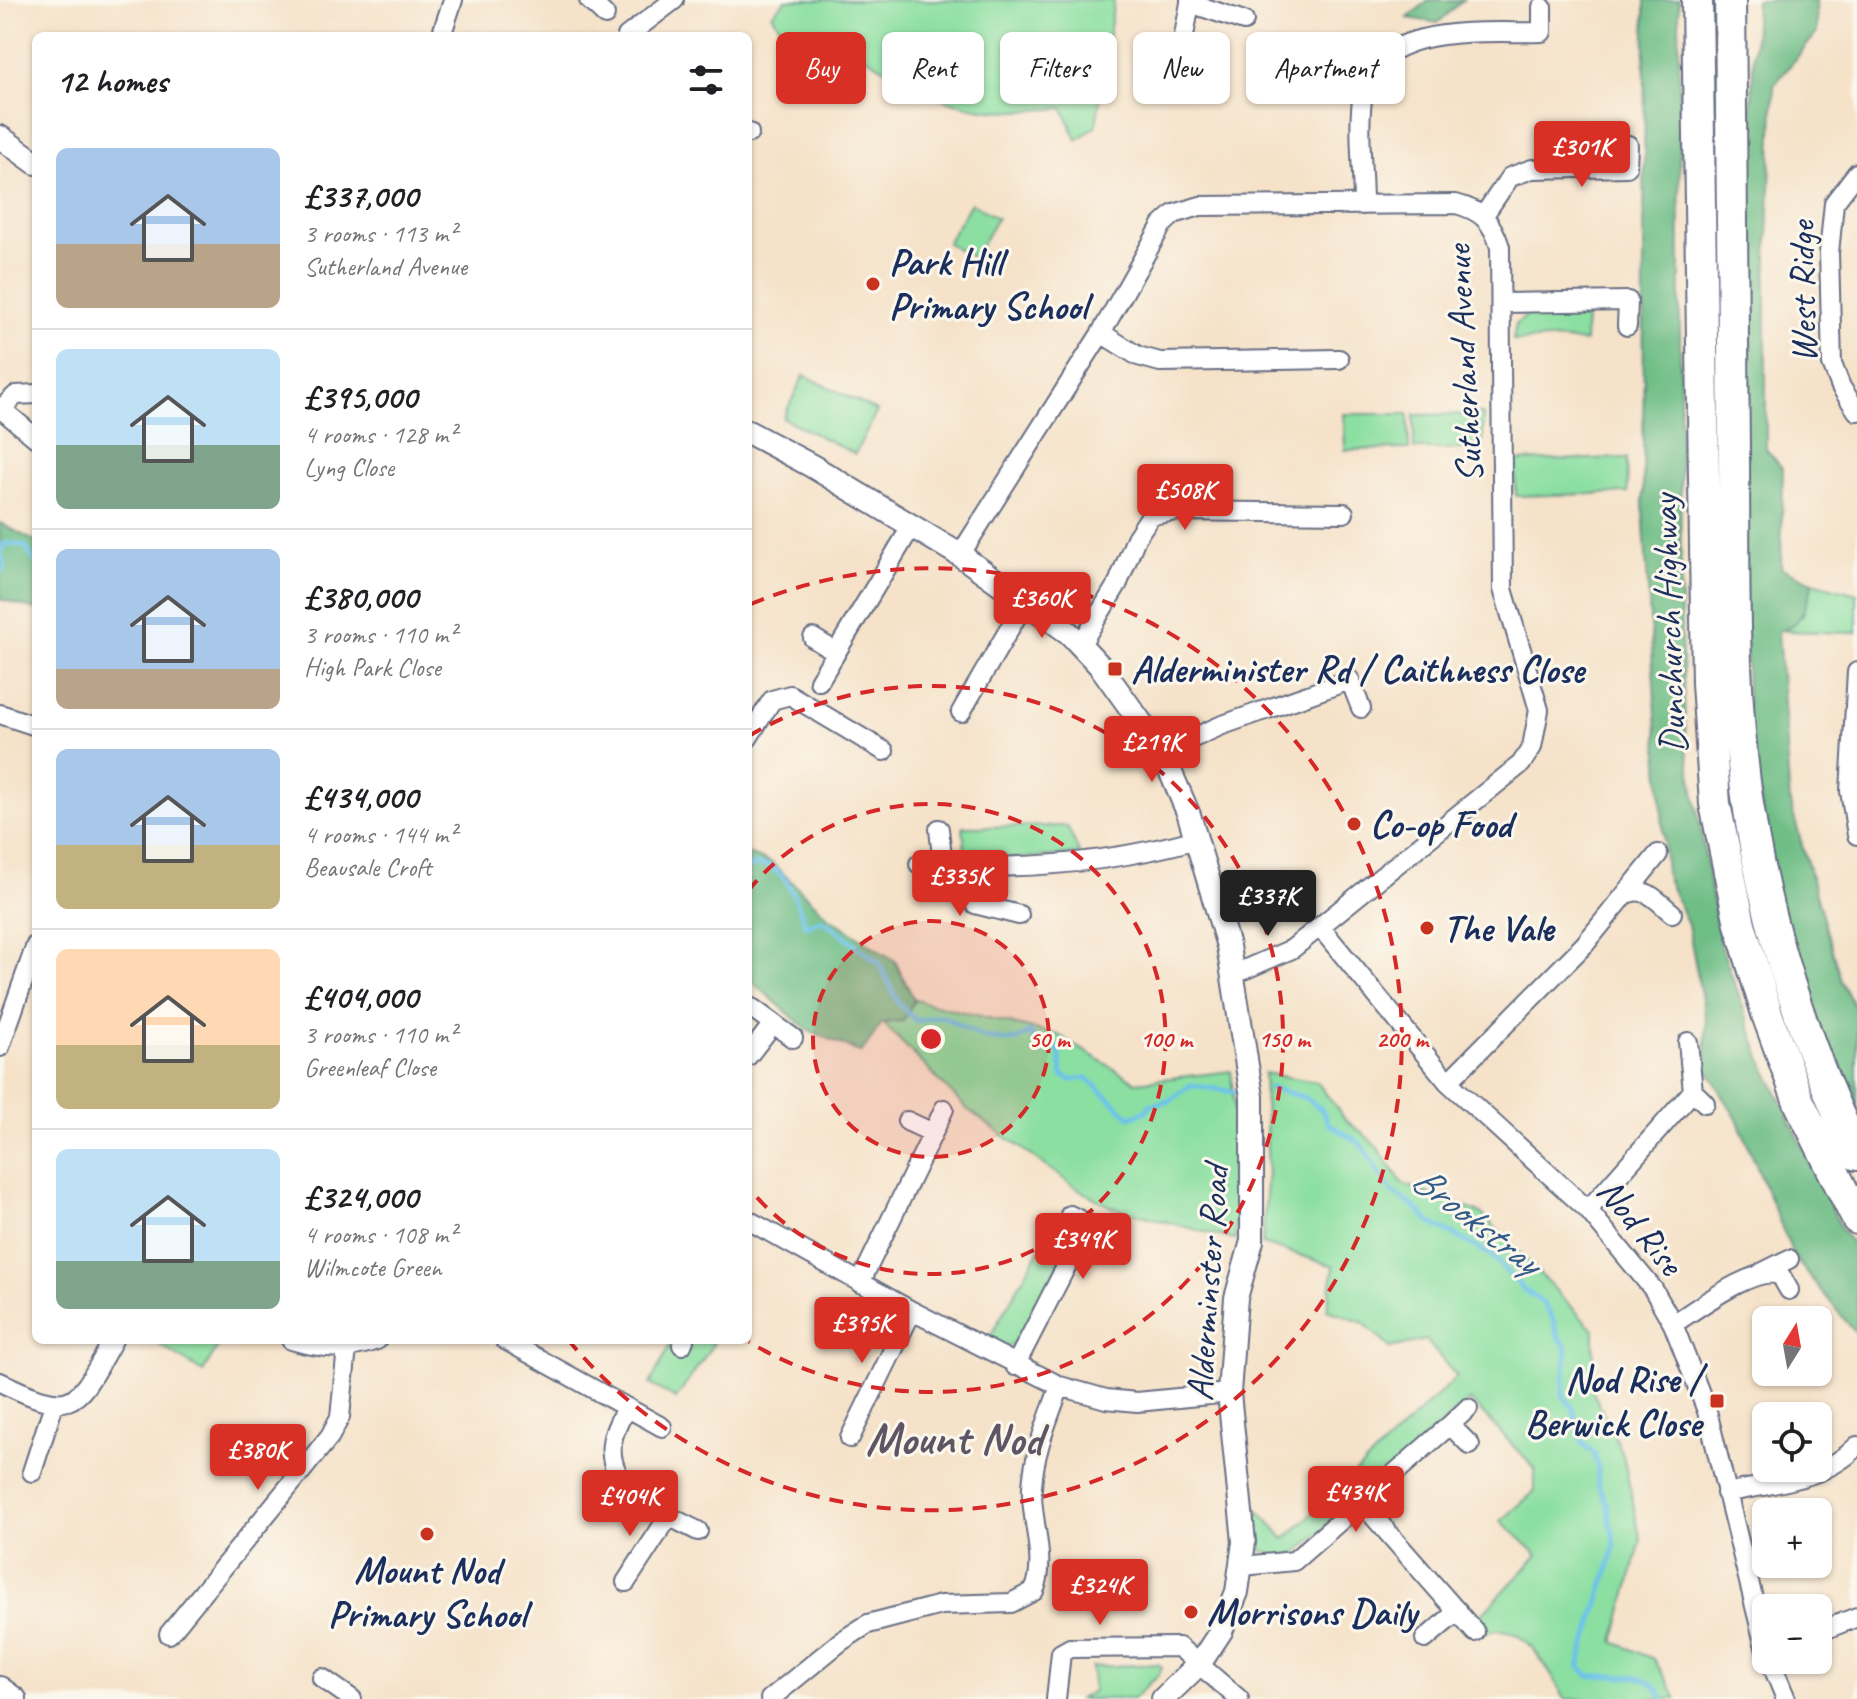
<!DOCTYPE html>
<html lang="en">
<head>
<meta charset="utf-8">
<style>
	body { margin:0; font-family:Caveat,sans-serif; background:#f2f2f2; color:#202124; height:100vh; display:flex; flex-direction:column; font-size:30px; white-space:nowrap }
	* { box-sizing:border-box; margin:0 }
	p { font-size:26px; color:#757577 }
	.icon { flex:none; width:44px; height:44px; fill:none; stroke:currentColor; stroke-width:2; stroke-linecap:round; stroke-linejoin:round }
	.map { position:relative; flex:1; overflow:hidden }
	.drawer { position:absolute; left:32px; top:32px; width:720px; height:1312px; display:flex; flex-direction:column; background:#fff; border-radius:12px; box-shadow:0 2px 6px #0004 }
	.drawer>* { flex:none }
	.top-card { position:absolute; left:776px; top:32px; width:760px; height:72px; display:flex; gap:16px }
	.needle { width:52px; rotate:11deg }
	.tools { position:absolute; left:1752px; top:1306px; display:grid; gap:16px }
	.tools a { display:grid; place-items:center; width:80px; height:80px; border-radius:12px; background:#fff; box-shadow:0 2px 6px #0004; font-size:40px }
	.price { position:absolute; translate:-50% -68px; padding:0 18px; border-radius:8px; background:#d93025; color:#fff; font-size:26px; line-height:52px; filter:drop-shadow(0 2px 4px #0008) }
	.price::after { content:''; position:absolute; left:50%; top:48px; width:24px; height:18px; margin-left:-12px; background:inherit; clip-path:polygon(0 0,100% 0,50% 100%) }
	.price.active { background:#222; color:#fff }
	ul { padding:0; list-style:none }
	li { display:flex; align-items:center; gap:24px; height:200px; padding:0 24px }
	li+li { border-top:2px solid #e0e0e0 }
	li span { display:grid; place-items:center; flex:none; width:224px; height:160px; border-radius:12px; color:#555 }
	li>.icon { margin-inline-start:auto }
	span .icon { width:96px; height:96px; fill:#fffc; stroke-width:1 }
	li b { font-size:34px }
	h2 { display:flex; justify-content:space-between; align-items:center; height:96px; padding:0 24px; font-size:34px }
	.pill { padding:0 28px; border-radius:12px; background:#fff; box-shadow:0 2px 6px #0004; font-size:28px; line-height:72px }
	.pill.active { background:#d93025; color:#fff }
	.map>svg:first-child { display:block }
</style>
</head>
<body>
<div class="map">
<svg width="1857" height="1699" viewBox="0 0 1857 1699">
	<rect width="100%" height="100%" fill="#fbf7ec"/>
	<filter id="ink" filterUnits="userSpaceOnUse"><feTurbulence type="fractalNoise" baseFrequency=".0125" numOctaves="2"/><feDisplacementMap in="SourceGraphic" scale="16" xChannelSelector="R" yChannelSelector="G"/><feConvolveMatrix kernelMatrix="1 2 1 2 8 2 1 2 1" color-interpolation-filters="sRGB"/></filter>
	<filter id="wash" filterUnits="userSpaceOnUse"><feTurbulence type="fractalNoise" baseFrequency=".006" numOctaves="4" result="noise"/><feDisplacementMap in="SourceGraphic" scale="32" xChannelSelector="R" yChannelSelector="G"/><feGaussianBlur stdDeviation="1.8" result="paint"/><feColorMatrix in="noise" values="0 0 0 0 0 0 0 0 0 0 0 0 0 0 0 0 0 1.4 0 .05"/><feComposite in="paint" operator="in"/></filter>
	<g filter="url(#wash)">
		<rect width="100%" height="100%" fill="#f5e2c9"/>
		<path fill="#8bdfa1" stroke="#538780" stroke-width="2" d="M 786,0 L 1114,0 L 1096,126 L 1077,140 L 1063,108 C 957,119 932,98 845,44 L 812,81 L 772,14 Z
			M 971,203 L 997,218 L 974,258 L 947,243 Z
			M 1586,309 L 1585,342 L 1552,339 L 1513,341 L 1516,324 L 1531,312 Z
			M 804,375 L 877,411 L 855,454 L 783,418 Z
			M 1344,414 L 1408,414 L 1409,449 L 1345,450 Z
			M 1483,414 L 1483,449 L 1414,449 L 1414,415 Z
			M 1627,458 L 1628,493 L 1516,496 L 1515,461 Z
			M 1813,582 L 1857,594 L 1857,633 L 1785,631 L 1803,615 Z
			M 1067,826 L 1080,854 L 978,861 L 965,852 L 963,827 Z
			M 914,1000 L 1058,1035 L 1136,1082 L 1231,1071 L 1238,1161 L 1235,1240 L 1111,1207 L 1075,1187 L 967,1109 L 883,1023 L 903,1021 Z
			M 1264,1073 L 1317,1082 L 1345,1119 L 1375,1144 L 1403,1184 L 1481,1213 L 1594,1330 L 1593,1392 L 1623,1455 L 1641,1541 L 1614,1642 L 1654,1659 L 1677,1699 L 1565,1699 C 1550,1673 1522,1612 1482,1635 L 1476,1620 L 1538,1555 L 1501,1521 L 1535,1491 L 1535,1469 L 1470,1400 L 1297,1553 L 1281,1558 L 1258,1549 L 1258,1510 L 1285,1539 L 1457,1377 L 1426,1340 L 1390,1348 L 1364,1323 L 1327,1310 L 1334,1266 L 1262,1244 L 1268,1173 Z
			M 1054,1224 L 1068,1233 L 1071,1240 L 1020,1341 L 1005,1348 L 988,1340 Z
			M 152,1340 L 222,1340 L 203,1372 Z
			M 693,1340 L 714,1343 L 676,1399 L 650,1384 L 670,1345 L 684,1351 Z
			M 1158,1664 L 1162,1667 L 1160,1673 L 1133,1699 L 1079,1699 L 1093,1691 L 1092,1667 Z"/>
		<path fill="#70be87" stroke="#467672" stroke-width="2" d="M 1428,0 L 1463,0 L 1438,23 L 1408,18 Z
			M 1645,0 L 1679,0 L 1681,633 L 1686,744 L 1720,943 L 1762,1060 L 1841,1228 L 1857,1253 L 1857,1335 L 1794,1257 L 1738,1121 L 1706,1067 L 1706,1021 L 1688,925 L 1666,876 L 1643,508 Z
			M 1756,0 L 1816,0 L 1817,33 L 1774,85 L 1766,285 L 1766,449 L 1783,469 L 1781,568 L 1813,582 C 1807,602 1802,628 1778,631 L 1790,803 L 1841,981 L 1857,1012 L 1857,1125 L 1778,913 L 1747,714 L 1742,326 Z
			M 0,523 L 36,542 L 36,610 L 0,599 Z
			M 748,854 L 772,863 L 830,918 L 895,961 L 914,1000 L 903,1021 L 882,1023 L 861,1053 L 806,1029 L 748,978 Z"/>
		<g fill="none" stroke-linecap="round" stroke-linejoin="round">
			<path stroke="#6cc2e9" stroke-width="5" d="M 0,572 L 5,567 L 0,552 L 5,543 L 25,546 L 36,563
				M 748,867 C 784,854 797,903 806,926 L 819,920 L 826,922 L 879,963 L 899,1004 L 917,1021 L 942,1016 L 982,1037 L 1005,1041 L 1018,1040 L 1030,1032 L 1037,1045 L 1059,1048 L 1062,1075 L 1071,1080 L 1087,1078 L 1130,1117 L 1146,1111 L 1150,1105 L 1169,1101 L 1191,1085 L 1235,1092
				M 1270,1088 L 1306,1098 L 1321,1109 L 1329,1124 L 1360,1143 L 1392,1192 L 1415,1207 L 1428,1221 L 1491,1255 L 1524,1290 L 1542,1302 L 1552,1317 L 1558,1337 L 1567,1347 L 1563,1395 L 1572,1407 L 1583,1444 L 1594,1453 L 1598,1469 L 1598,1485 L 1607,1503 L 1615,1547 L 1579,1666 L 1589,1676 C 1613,1677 1655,1669 1662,1699"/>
		</g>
	</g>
	<g filter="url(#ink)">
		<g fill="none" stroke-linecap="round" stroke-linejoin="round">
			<g stroke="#676e83" stroke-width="22">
				<path id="minor" d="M 589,0 L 605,15
					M 1190,0 L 1190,3 L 1244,21
					M 441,36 L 453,0
					M 627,36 L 674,0
					M 1181,52 L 1190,3
					M 748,133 L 749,133
					M 1857,173 L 1834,203 L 1829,253 L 1832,364 L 1841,387 L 1857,411
					M 1363,205 C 1363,169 1357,128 1363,93 C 1376,20 1489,34 1542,32 L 1542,7
					M 1484,215 L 1510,177 L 1532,169 L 1627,167 L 1628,145
					M 1501,303 L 1628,301 L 1627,326
					M 1101,333 L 1138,356 L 1160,362 L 1339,359
					M 0,408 L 36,438
					M 1,409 L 16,395 L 36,394
					M 960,555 L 1101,333 L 1162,225 L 1174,214 L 1200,206 L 1456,204 C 1482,211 1492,221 1500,247 L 1503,589 L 1539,710 L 1532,747 L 1521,764 L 1292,949 L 1232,975
					M 813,638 L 836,652
					M 1081,644 L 1118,583 L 1136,538 L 1151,515 L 1177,511 L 1344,513
					M 1857,672 L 1850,791 L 1857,835
					M 819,681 L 911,527
					M 961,712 L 1025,602
					M 0,714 L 36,726
					M 748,738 L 772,700 L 790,695 L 884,751
					M 1162,752 L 1220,726 L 1350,680 L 1361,708
					M 939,829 L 943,866
					M 919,864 C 1011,871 1108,864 1197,839
					M 984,869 L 975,904 L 1019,915
					M 1629,893 C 1647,886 1659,903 1672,913
					M 1320,927 L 1448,1082 L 1588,1210 L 1653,1289 L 1673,1324 L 1707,1411 L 1766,1651
					M 752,1008 L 793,1038
					M 1688,1042 L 1693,1091
					M 0,1047 L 36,945
					M 748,1056 L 772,1025
					M 1448,1082 L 1585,944 L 1658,854
					M 933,1133 L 944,1109
					M 1588,1210 L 1693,1091 L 1705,1103
					M 748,1220 L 912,1311 L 1060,1386 L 1106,1399 L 1137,1402 L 1229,1393
					M 1761,1273 L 1789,1259
					M 860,1283 L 933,1133 L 907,1121
					M 1673,1324 C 1696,1310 1756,1263 1781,1276 L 1789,1290
					M 291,1340 C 321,1349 347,1351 377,1340
					M 505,1340 L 662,1427
					M 682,1345 L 684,1340
					M 1015,1366 L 1088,1224 L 1070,1215
					M 0,1382 C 75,1418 75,1408 113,1340
					M 626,1408 C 621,1418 613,1431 612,1443 C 606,1491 663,1513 698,1531
					M 1450,1425 L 1468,1408
					M 850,1438 L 912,1311
					M 32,1472 L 54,1404
					M 1726,1493 C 1771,1483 1824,1481 1857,1446
					M 1361,1502 L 1475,1632
					M 1243,1566 L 1294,1561 L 1450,1425 L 1470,1445
					M 626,1582 L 669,1516
					M 1818,1632 L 1857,1617
					M 169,1634 L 330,1436 L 340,1417 L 347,1348
					M 1425,1639 L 1458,1611
					M 1770,1660 L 1786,1699
					M 322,1678 L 352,1699
					M 770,1699 L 840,1642 L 868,1624 L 941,1605 L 1011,1603 L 1034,1591 C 1048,1561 1030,1519 1032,1487 C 1034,1451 1048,1420 1060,1386
					M 1056,1699 L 1061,1653 L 1070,1648 L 1179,1647 L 1239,1699"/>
			</g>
			<g stroke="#676e83" stroke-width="26">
				<path id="tertiary" d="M 0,137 L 36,163
					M 748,432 L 812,466 L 960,555 L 1069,633 L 1101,667 L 1162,752 L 1189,815 L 1228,946 L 1252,1097 L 1252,1241 L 1236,1298 L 1229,1393 L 1244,1542 L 1237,1592 L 1221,1631 L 1200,1663 L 1163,1699
					M 0,1688 L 15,1699"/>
			</g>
			<g stroke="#676e83" stroke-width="34">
				<path id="trunk" d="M 1697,0 L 1707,683 L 1715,804 L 1740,924 L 1768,1017 L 1799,1102 L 1857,1219
					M 1730,0 C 1732,151 1732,302 1734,454 C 1735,570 1731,689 1748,804 C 1766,927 1804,1043 1857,1155"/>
			</g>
			<use href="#minor" stroke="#fff" stroke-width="18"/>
			<use href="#tertiary" stroke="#fff" stroke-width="22"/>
			<use href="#trunk" stroke="#fff" stroke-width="30"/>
		</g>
	</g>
	<circle cx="931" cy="1039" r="118" fill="#d62828" fill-opacity=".12"/>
	<g fill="none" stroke="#d62828" stroke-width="4" stroke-dasharray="14 10">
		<circle cx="931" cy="1039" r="118"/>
		<path d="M748 891A235 235 0 1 1 748 1187"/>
		<path d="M749 736A353 353 0 1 1 749 1342"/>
		<path d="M751 604A471 471 0 1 1 570 1342"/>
	</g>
	<g fill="#c8321e" stroke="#fbf7ec" stroke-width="3">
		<circle cx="873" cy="284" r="8"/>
		<rect x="1107" y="661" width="16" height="16" rx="4"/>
		<circle cx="1354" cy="824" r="8"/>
		<circle cx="1427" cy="928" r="8"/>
		<rect x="1709" y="1393" width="16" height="16" rx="4"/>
		<circle cx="427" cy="1534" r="8"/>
		<circle cx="1191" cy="1612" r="8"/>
	</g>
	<g text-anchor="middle" stroke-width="6" stroke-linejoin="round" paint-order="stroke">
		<g font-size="38" font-weight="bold" fill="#1b2f5e" stroke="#fbf7ec" text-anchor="start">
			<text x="889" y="275">Park Hill<tspan x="889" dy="44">Primary School</tspan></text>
			<text x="1131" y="682">Alderminister Rd / Caithness Close</text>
			<text x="1370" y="837">Co-op Food</text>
			<text x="1443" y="941">The Vale</text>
			<text x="1701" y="1392" text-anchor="end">Nod Rise /<tspan x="1701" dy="44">Berwick Close</tspan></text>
			<text x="427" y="1583" text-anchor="middle">Mount Nod<tspan x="427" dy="44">Primary School</tspan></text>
			<text x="1207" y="1625">Morrisons Daily</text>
		</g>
		<g font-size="38" fill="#1b2f5e" stroke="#fbf7ec">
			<text transform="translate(1802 292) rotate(-91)" y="13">West Ridge</text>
			<text transform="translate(1463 364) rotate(-93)" y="13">Sutherland Avenue</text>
			<text transform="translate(1668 624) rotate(-92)" y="13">Dunchurch Highway</text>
			<text transform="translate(1641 1226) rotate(51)" y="13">Nod Rise</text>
			<text transform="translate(1207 1283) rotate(-86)" y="13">Alderminster Road</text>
		</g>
		<g font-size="40" font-style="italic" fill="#335b88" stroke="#fbf7ec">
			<text transform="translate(1477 1219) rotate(38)" y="14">Brookstray</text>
		</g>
		<g font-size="46" font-weight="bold" fill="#5e5665" stroke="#fbf7ec">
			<text x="954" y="1454">Mount Nod</text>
		</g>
	</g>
	<circle cx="931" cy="1039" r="12" fill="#d62828" stroke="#fbf7ec" stroke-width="4"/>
	<g font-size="24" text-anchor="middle" font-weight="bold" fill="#d62828" stroke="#fbf7ec" stroke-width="6" stroke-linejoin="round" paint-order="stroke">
		<text x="1049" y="1047">50 m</text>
		<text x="1166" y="1047">100 m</text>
		<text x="1284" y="1047">150 m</text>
		<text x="1402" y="1047">200 m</text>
	</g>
</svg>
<div class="tools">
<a><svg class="needle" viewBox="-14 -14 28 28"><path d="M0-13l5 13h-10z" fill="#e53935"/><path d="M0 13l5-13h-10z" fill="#757577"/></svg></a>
<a><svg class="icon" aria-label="locate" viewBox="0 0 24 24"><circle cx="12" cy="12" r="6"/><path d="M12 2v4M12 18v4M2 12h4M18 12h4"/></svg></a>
<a>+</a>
<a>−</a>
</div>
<b class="price" style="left:1582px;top:189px">£301K</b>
<b class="price" style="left:1185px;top:532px">£508K</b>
<b class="price" style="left:1042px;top:640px">£360K</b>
<b class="price" style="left:1152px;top:784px">£219K</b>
<b class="price" style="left:960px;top:918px">£335K</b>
<b class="price active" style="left:1268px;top:938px">£337K</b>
<b class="price" style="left:1083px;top:1281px">£349K</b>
<b class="price" style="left:862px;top:1365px">£395K</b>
<b class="price" style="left:258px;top:1492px">£380K</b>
<b class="price" style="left:1356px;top:1534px">£434K</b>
<b class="price" style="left:630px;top:1538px">£404K</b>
<b class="price" style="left:1100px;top:1627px">£324K</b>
<div class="top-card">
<a class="pill active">Buy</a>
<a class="pill">Rent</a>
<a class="pill">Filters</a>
<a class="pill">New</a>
<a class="pill">Apartment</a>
</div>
<section class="drawer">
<h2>12 homes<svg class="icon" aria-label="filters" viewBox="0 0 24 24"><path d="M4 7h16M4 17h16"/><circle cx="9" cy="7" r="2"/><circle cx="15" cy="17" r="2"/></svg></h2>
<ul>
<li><span style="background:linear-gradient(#a9c7e8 60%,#b9a48a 0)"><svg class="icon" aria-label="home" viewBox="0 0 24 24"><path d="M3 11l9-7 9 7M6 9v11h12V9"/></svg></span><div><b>£337,000</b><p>3 rooms · 113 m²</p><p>Sutherland Avenue</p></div></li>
<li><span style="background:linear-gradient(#bfe0f5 60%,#7fa58c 0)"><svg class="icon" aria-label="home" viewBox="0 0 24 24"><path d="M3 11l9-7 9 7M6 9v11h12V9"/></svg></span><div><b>£395,000</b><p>4 rooms · 128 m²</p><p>Lyng Close</p></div></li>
<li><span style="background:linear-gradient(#a9c7e8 75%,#b9a48a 0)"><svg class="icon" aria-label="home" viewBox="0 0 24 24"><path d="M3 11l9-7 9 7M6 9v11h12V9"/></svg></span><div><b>£380,000</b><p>3 rooms · 110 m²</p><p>High Park Close</p></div></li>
<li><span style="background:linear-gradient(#a9c7e8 60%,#c2b280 0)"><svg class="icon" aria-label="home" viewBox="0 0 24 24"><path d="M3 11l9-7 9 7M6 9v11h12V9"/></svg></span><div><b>£434,000</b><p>4 rooms · 144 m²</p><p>Beausale Croft</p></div></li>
<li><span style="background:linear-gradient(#ffd9b3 60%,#c2b280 0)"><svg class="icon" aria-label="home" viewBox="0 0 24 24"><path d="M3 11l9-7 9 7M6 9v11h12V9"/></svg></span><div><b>£404,000</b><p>3 rooms · 110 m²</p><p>Greenleaf Close</p></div></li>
<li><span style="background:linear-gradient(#bfe0f5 70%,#7fa58c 0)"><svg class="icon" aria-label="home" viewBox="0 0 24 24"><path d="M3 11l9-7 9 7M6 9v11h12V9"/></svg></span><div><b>£324,000</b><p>4 rooms · 108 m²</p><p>Wilmcote Green</p></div></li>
</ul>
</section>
</div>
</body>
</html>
